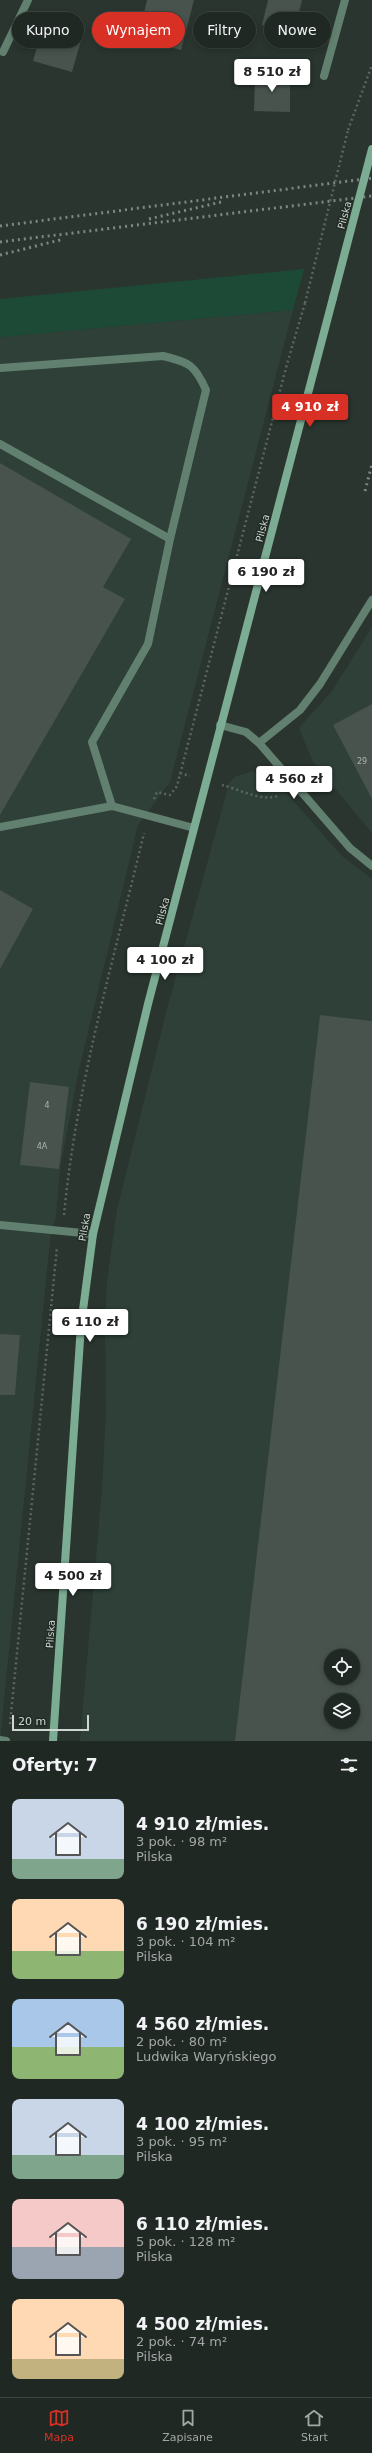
<!DOCTYPE html>
<html lang="pl">
<head>
<meta charset="utf-8">
<style>
	body { margin:0; font-family:"DejaVu Sans",sans-serif; background:#28302b; color:#f1f3f6; height:100vh; display:flex; flex-direction:column; font-size:15px; white-space:nowrap }
	* { box-sizing:border-box; margin:0 }
	p { font-size:13px; color:#a2a6a6 }
	.icon { flex:none; width:22px; height:22px; fill:none; stroke:currentColor; stroke-width:2; stroke-linecap:round; stroke-linejoin:round }
	.map { position:relative; height:1741px; overflow:hidden }
	.drawer { display:flex; flex-direction:column; background:#202823; flex:1 }
	.drawer>* { flex:none }
	.guide { position:absolute; left:12px; top:12px; width:348px; height:36px; display:flex; gap:8px }
	.buttons { position:absolute; left:324px; top:1649px; display:grid; gap:8px }
	.buttons a { display:grid; place-items:center; width:36px; height:36px; border-radius:50%; background:#202823; box-shadow:0 2px 6px #0003,0 0 0 1px #3d4441; font-size:20px }
	.scale { position:absolute; left:12px; bottom:10px; width:77px; box-sizing:border-box; padding-left:4px; border:2px solid #d0d7d3; border-top:0; font-size:11px; line-height:14px; white-space:nowrap; color:#d0d7d3; -webkit-text-stroke:3px #202b25; paint-order:stroke }
	.price { position:absolute; translate:-50% -34px; padding:0 9px; border-radius:4px; background:#fff; color:#222; font-size:13px; line-height:26px; filter:drop-shadow(0 1px 2px #0008) }
	.price::after { content:''; position:absolute; left:50%; top:24px; width:12px; height:9px; margin-left:-6px; background:inherit; clip-path:polygon(0 0,100% 0,50% 100%) }
	.price.current { background:#d93025; color:#fff }
	ul { padding:0; list-style:none }
	li { display:flex; align-items:center; gap:12px; height:100px; padding:0 12px }
	li span { display:grid; place-items:center; flex:none; width:112px; height:80px; border-radius:8px; color:#555 }
	li>.icon { margin-inline-start:auto }
	span .icon { width:48px; height:48px; fill:#fffc; stroke-width:1 }
	li b { font-size:17px }
	h2 { display:flex; justify-content:space-between; align-items:center; height:48px; padding:0 12px; font-size:17px }
	.chip { padding:0 14px; border-radius:18px; background:#202823; box-shadow:0 2px 6px #0003,0 0 0 1px #3d4441; font-size:14px; line-height:36px }
	.chip.current { background:#d93025; color:#fff }
	.menu { display:flex; justify-content:space-around; align-items:center; height:56px; border-top:1px solid #3d4441; background:#202823; font-size:11px; color:#a2a6a6 }
	.menu a { display:grid; justify-items:center; gap:2px }
	.menu .current { color:#d93025 }
	.map>svg:first-child { display:block }
</style>
</head>
<body>
<div class="map">
<svg width="372" height="1741" viewBox="0 0 372 1741">
	<rect width="100%" height="100%" fill="#2a352f"/>
	<path fill="#2e4037" fill-rule="evenodd" d="M 293,310 L 170,782 L 138,825 L 78,1074 L 60,1169 L 56,1215 L 50,1240 L 0,1741 L 0,337 Z
		M 372,627 L 372,833 L 313,762 L 299,728 L 332,691 Z
		M 252,771 L 262,772 L 276,781 L 342,856 L 372,879 L 372,1741 L 80,1741 L 102,1489 L 106,1409 L 105,1325 L 107,1281 L 117,1210 L 167,1009 L 229,784 L 234,777 ZM 331,1656 L 353,1656 L 353,1678 L 331,1678 ZM 331,1700 L 353,1700 L 353,1722 L 331,1722 Z"/>
	<path fill="#1d4a36" d="M 304,269 L 293,310 L 0,337 L 0,299 Z"/>
	<path fill="#47534c" fill-rule="evenodd" d="M 147,0 L 194,0 L 181,50 L 138,39 Z
		M 268,0 L 302,0 L 294,32 L 262,25 Z
		M 43,26 L 82,37 L 72,72 L 33,61 Z
		M 255,75 L 290,75 L 290,112 L 254,111 Z
		M 0,463 L 131,539 L 103,587 L 125,599 L 0,815 Z
		M 372,704 L 372,799 L 333,725 Z
		M 0,890 L 33,909 L 0,969 Z
		M 320,1015 L 372,1021 L 372,1741 L 235,1741 ZM 331,1656 L 353,1656 L 353,1678 L 331,1678 ZM 331,1700 L 353,1700 L 353,1722 L 331,1722 Z
		M 30,1082 L 69,1087 L 59,1169 L 20,1165 Z
		M 0,1334 L 20,1335 L 15,1395 L 0,1395 Z"/>
	<g fill="none" stroke-linecap="round" stroke-linejoin="round">
		<path stroke="#5c6661" stroke-width="2.5" stroke-dasharray="2 3" stroke-linecap="butt" d="M 348,130 L 372,65
			M 180,773 L 190,776
			M 222,785 C 239,789 263,803 280,795
			M 154,799 L 157,792 L 170,795 L 177,786 L 287,364 L 305,303
			M 64,1215 C 76,1086 114,959 144,833
			M 10,1724 L 57,1247"/>
		<path stroke="#628070" stroke-width="8" d="M 324,76 L 345,0
			M 0,368 L 163,356 C 189,362 195,365 206,390 L 170,539
			M 0,444 L 170,539 L 148,644 L 92,742 L 112,806
			M 259,743 L 300,710 L 320,684 L 372,600
			M 0,827 L 112,806 L 194,828
			M 0,1225 L 93,1234
			M 0,1740 L 6,1741"/>
		<path stroke="#628070" stroke-width="8" d="M 3,52 L 28,0
			M 220,725 L 246,732 L 259,743 L 350,848 L 372,866"/>
		<path stroke="#7cac93" stroke-width="8" d="M 53,1741 L 81,1325 L 93,1234 L 148,1004 L 333,298"/>
		<path stroke="#7e8782" stroke-width="3" stroke-dasharray="2 4" stroke-linecap="butt" d="M 149,219 L 221,202
			M 0,226 L 372,178
			M 0,242 L 372,196
			M 0,255 L 64,239
			M 365,491 L 372,464"/>
		<path stroke="#5c6661" stroke-width="2.5" stroke-dasharray="2 3" stroke-linecap="butt" d="M 305,303 L 348,130"/>
		<path stroke="#7cac93" stroke-width="8" d="M 333,298 L 372,149"/>
	</g>
	<g text-anchor="middle" stroke-width="3" stroke-linejoin="round" paint-order="stroke">
		<g font-size="8" fill="#aeb6b1">
			<text x="362" y="764">29</text>
			<text x="47" y="1108">4</text>
			<text x="42" y="1149">4A</text>
		</g>
		<g font-size="10" fill="#d0d7d3" stroke="#202b25">
			<text transform="translate(344 215) rotate(-75)" y="4">Pilska</text>
			<text transform="translate(262 528) rotate(-75)" y="4">Pilska</text>
			<text transform="translate(162 911) rotate(-75)" y="4">Pilska</text>
			<text transform="translate(84 1227) rotate(-80)" y="4">Pilska</text>
			<text transform="translate(50 1634) rotate(-86)" y="4">Pilska</text>
		</g>
	</g>
</svg>
<div class="buttons">
<a><svg class="icon" aria-label="locate" viewBox="0 0 24 24"><circle cx="12" cy="12" r="6"/><path d="M12 2v4M12 18v4M2 12h4M18 12h4"/></svg></a>
<a><svg class="icon" aria-label="layers" viewBox="0 0 24 24"><path d="M12 4l9 5-9 5-9-5zM3 14l9 5 9-5"/></svg></a>
</div>
<div class="scale">20 m</div>
<b class="price" style="left:272px;top:93px">8 510 zł</b>
<b class="price current" style="left:310px;top:428px">4 910 zł</b>
<b class="price" style="left:266px;top:593px">6 190 zł</b>
<b class="price" style="left:294px;top:800px">4 560 zł</b>
<b class="price" style="left:165px;top:981px">4 100 zł</b>
<b class="price" style="left:90px;top:1343px">6 110 zł</b>
<b class="price" style="left:73px;top:1597px">4 500 zł</b>
<div class="guide">
<a class="chip">Kupno</a>
<a class="chip current">Wynajem</a>
<a class="chip">Filtry</a>
<a class="chip">Nowe</a>
</div>
</div>
<section class="drawer">
<h2>Oferty: 7<svg class="icon" aria-label="filters" viewBox="0 0 24 24"><path d="M4 7h16M4 17h16"/><circle cx="9" cy="7" r="2"/><circle cx="15" cy="17" r="2"/></svg></h2>
<ul>
<li><span style="background:linear-gradient(#c9d6e8 75%,#7fa58c 0)"><svg class="icon" aria-label="home" viewBox="0 0 24 24"><path d="M3 11l9-7 9 7M6 9v11h12V9"/></svg></span><div><b>4 910 zł/mies.</b><p>3 pok. · 98 m²</p><p>Pilska</p></div></li>
<li><span style="background:linear-gradient(#ffd9b3 65%,#8fb573 0)"><svg class="icon" aria-label="home" viewBox="0 0 24 24"><path d="M3 11l9-7 9 7M6 9v11h12V9"/></svg></span><div><b>6 190 zł/mies.</b><p>3 pok. · 104 m²</p><p>Pilska</p></div></li>
<li><span style="background:linear-gradient(#a9c7e8 60%,#8fb573 0)"><svg class="icon" aria-label="home" viewBox="0 0 24 24"><path d="M3 11l9-7 9 7M6 9v11h12V9"/></svg></span><div><b>4 560 zł/mies.</b><p>2 pok. · 80 m²</p><p>Ludwika Waryńskiego</p></div></li>
<li><span style="background:linear-gradient(#c9d6e8 70%,#7fa58c 0)"><svg class="icon" aria-label="home" viewBox="0 0 24 24"><path d="M3 11l9-7 9 7M6 9v11h12V9"/></svg></span><div><b>4 100 zł/mies.</b><p>3 pok. · 95 m²</p><p>Pilska</p></div></li>
<li><span style="background:linear-gradient(#f6c9c9 60%,#9aa5b1 0)"><svg class="icon" aria-label="home" viewBox="0 0 24 24"><path d="M3 11l9-7 9 7M6 9v11h12V9"/></svg></span><div><b>6 110 zł/mies.</b><p>5 pok. · 128 m²</p><p>Pilska</p></div></li>
<li><span style="background:linear-gradient(#ffd9b3 75%,#c2b280 0)"><svg class="icon" aria-label="home" viewBox="0 0 24 24"><path d="M3 11l9-7 9 7M6 9v11h12V9"/></svg></span><div><b>4 500 zł/mies.</b><p>2 pok. · 74 m²</p><p>Pilska</p></div></li>
</ul>
</section>
<nav class="menu">
<a class="current"><svg class="icon" aria-label="map" viewBox="0 0 24 24"><path d="M3 6l6-2 6 2 6-2v14l-6 2-6-2-6 2zM9 4v14M15 6v14"/></svg>Mapa</a>
<a><svg class="icon" aria-label="saved" viewBox="0 0 24 24"><path d="M7 4h10v16l-5-4-5 4z"/></svg>Zapisane</a>
<a><svg class="icon" aria-label="home" viewBox="0 0 24 24"><path d="M3 11l9-7 9 7M6 9v11h12V9"/></svg>Start</a>
</nav>
</body>
</html>
